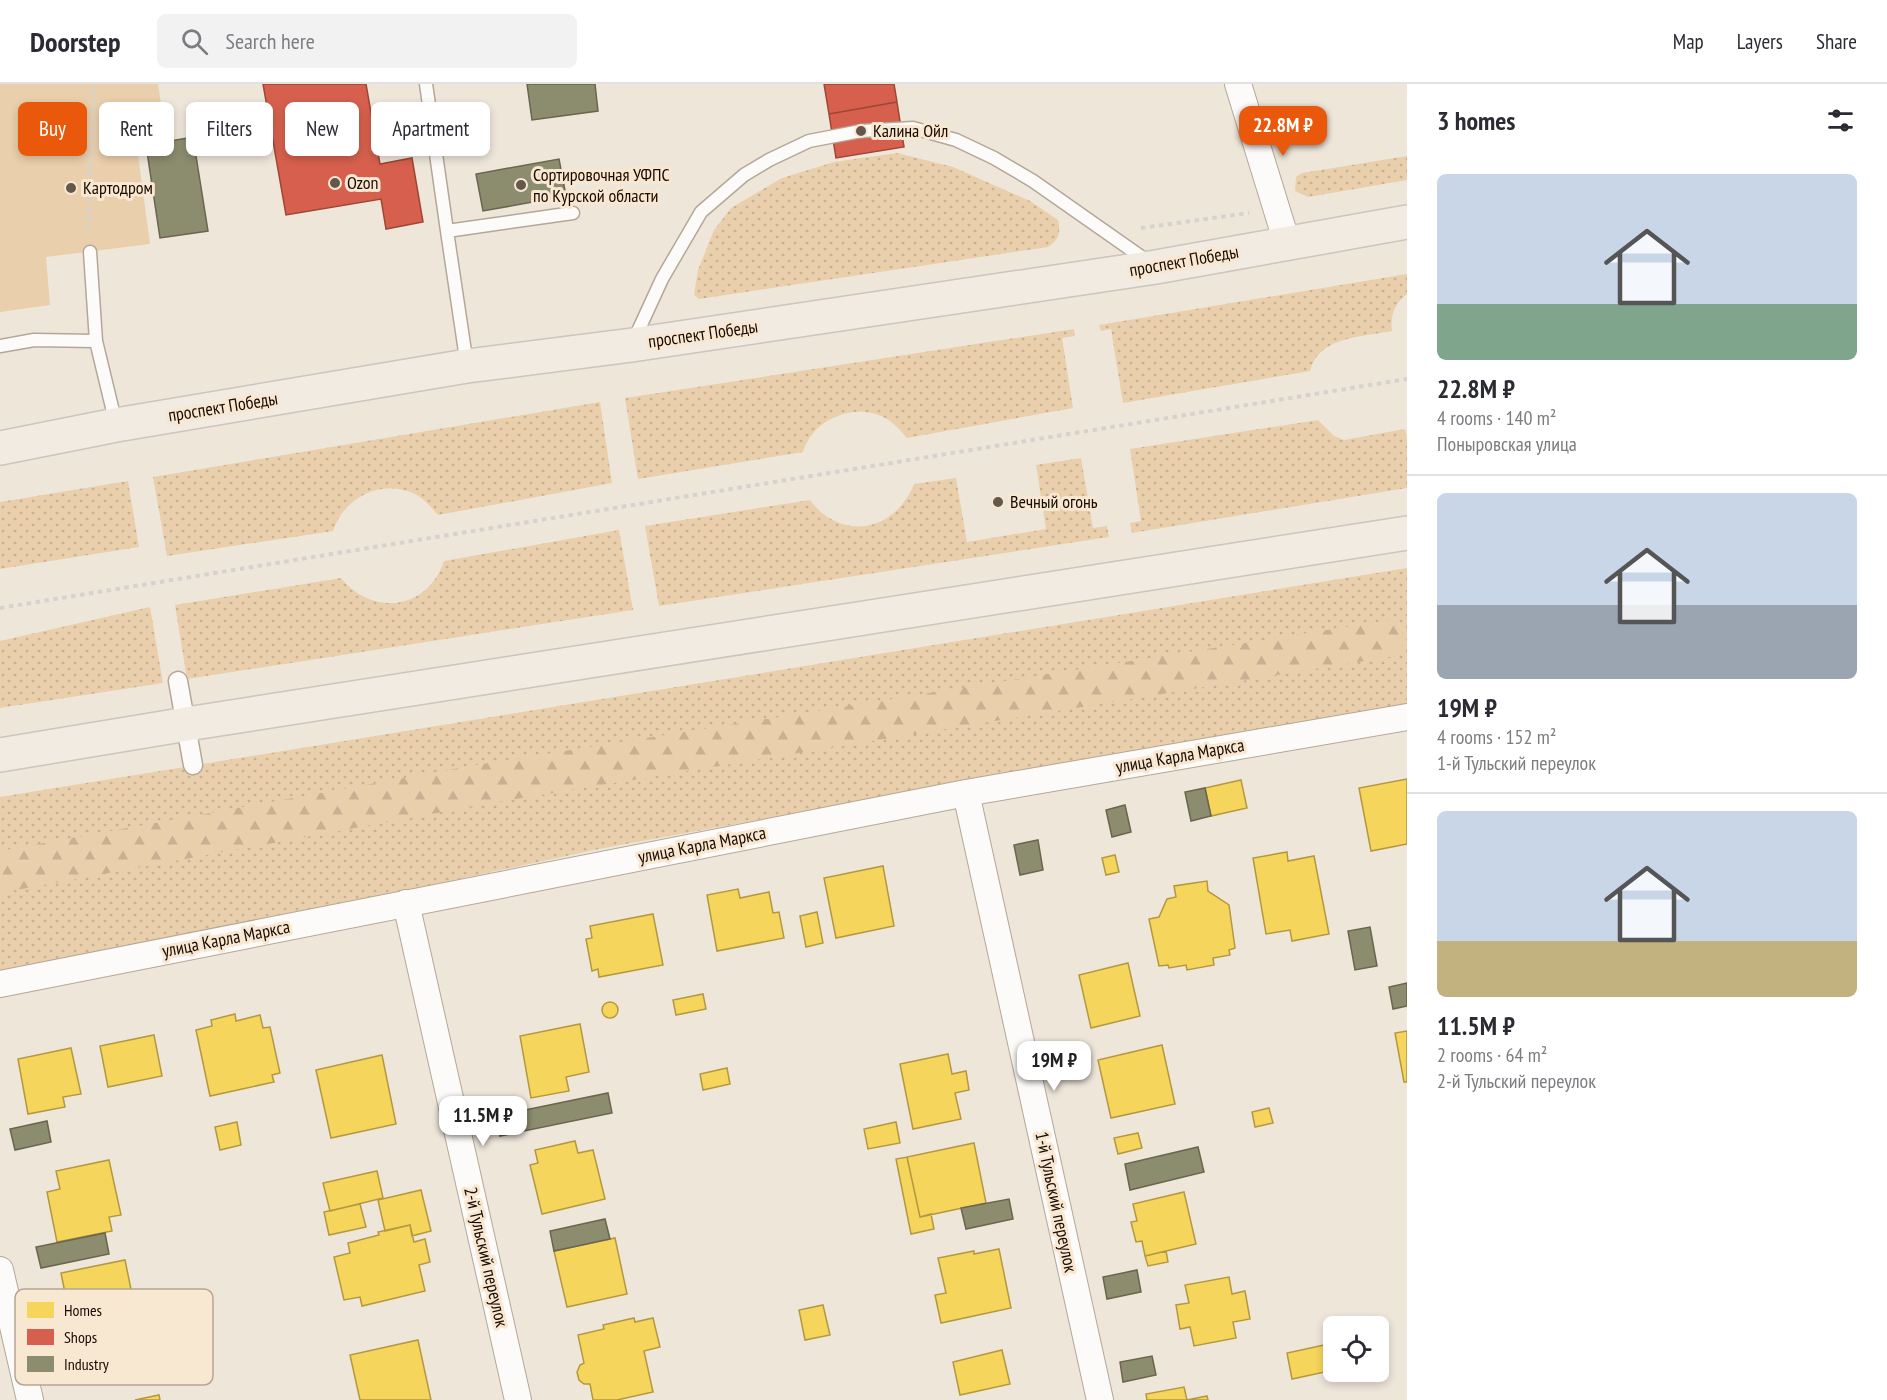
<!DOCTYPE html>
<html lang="en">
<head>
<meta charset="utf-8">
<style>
	body { margin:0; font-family:"PT Sans Narrow",sans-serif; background:#f2f2f3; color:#2b2b33; height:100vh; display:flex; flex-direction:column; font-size:22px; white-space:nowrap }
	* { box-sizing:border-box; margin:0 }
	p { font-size:20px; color:#7c7c81 }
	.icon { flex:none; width:33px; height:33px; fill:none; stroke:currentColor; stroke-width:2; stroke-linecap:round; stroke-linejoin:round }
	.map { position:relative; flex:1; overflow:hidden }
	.details { display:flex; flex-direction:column; background:#fff; width:480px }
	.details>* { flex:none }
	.top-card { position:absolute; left:18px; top:18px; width:570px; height:54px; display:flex; gap:12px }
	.controls { position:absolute; left:1323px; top:1232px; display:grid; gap:12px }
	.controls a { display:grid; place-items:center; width:66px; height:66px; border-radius:9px; background:#fff; box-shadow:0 3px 9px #0003; font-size:30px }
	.price { position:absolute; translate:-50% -51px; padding:0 14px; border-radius:12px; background:#fff; color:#222; font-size:20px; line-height:39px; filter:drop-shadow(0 2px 3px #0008) }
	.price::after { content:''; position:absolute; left:50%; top:36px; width:18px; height:14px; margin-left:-9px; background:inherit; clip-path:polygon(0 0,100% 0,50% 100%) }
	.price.current { background:#ea580c; color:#fff }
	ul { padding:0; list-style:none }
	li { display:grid; align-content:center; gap:12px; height:318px; padding:0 30px }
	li+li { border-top:2px solid #e1e1e2 }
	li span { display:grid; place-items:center; height:186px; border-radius:9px; color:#555 }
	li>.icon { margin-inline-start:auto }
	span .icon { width:108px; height:108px; fill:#fffc; stroke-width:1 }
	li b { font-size:26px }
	h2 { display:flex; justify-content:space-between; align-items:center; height:72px; padding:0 30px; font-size:26px }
	.pill { padding:0 21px; border-radius:9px; background:#fff; box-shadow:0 3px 9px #0003; font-size:21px; line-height:54px }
	.pill.current { background:#ea580c; color:#fff }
	header { display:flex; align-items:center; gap:36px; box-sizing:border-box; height:84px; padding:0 30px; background:#fff; border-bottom:2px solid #e1e1e2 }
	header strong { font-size:28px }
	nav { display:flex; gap:33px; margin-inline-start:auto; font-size:21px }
	.search { width:420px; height:54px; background:#f2f2f3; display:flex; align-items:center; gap:15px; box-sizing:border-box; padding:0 21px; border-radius:9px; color:#7c7c81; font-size:22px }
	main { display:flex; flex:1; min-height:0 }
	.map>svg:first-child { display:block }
</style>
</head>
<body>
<header>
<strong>Doorstep</strong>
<div class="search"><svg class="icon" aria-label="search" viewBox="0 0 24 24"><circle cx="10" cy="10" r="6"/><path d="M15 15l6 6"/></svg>Search here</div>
<nav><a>Map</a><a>Layers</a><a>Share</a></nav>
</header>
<main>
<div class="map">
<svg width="1407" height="1316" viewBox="0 0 1407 1316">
	<defs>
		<pattern id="grass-dots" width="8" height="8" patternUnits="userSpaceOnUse" patternTransform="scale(1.5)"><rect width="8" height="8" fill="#eacfac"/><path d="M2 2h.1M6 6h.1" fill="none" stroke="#c8b092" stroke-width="1.8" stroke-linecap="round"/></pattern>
		<pattern id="forest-firs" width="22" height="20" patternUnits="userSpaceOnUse" patternTransform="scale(1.5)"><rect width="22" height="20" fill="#eacfac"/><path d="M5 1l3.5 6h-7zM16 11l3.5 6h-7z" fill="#c8b092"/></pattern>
	</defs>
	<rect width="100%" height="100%" fill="#efe6da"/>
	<path fill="url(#grass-dots)" d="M 897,69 L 953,83 L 1030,117 L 1058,136 C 1061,150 1059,155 1048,163 L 699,215 L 694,211 L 698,186 L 714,146 L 731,124 L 782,94 L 834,78 Z
		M 1407,72 L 1407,96 L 1308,113 L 1295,107 L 1296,93 L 1302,89 Z
		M 1407,190 L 1407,210 C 1395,219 1390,231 1392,247 C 1362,253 1319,252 1310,287 L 1123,319 L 1111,245 L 1101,247 L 1099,241 Z
		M 1074,245 L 1075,252 L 1062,254 L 1073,324 L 907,354 C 901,347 895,340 887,335 C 856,317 813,334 803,368 L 638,395 L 625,314 Z
		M 600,318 L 612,399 L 438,431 C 431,423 425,416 417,411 C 383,393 344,413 333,447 L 167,472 L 153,393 Z
		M 1318,336 L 1334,352 L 1344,356 L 1405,345 L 1407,355 L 1407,404 L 1132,449 L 1130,439 L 1141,437 L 1130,365 Z
		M 1081,374 L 1093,444 L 1107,442 L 1109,453 L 659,522 L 645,442 L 810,416 C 841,458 895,448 914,400 L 956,394 L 967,458 L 1046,445 L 1036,381 Z
		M 128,397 L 139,463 L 0,485 L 0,418 Z
		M 619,446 L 633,526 L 187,595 L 175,521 L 341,494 C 372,533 428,526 444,477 Z
		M 1407,484 L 1407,621 L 1019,688 L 599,765 L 0,893 L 0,713 Z
		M 150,523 L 163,599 L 0,624 L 0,557 Z"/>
	<path fill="url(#forest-firs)" d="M 1390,536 L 1407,554 L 1395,572 L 491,719 L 0,809 L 0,767 L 476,681 Z"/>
	<path fill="#eacfac" d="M 0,0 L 158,0 L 161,20 L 135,48 L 150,160 L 46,173 L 50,221 L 0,228 Z"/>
	<path fill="#f6d55c" stroke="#b49840" stroke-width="1.5" d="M 1407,695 L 1407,760 L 1371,767 L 1359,704 Z
		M 1241,696 L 1247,724 L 1211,732 L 1205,704 Z
		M 1287,768 L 1288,777 L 1314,772 L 1329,850 L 1292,857 L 1290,846 L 1266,850 L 1253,774 Z
		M 1115,771 L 1119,788 L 1106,791 L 1102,774 Z
		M 883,782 L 894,842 L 836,854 L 824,794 Z
		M 1207,797 L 1208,807 L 1229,821 L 1235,864 L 1229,866 L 1230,871 L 1213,874 L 1214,881 L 1187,886 L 1186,881 L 1169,884 L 1168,881 L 1159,882 L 1149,835 L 1159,833 L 1167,815 L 1176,813 L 1174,802 Z
		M 738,805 L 740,814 L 769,808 L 773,829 L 779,828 L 784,854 L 717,867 L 707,811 Z
		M 817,828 L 823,859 L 806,863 L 800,832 Z
		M 653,830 L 663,881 L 599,893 L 598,885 L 592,887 L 586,855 L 592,854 L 590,842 Z
		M 1128,879 L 1140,932 L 1091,944 L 1079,891 Z
		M 703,910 L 706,925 L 676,931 L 673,916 Z
		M602 926a8 8 0 1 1 16 0a8 8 0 1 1-16 0Z
		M 235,930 L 236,937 L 260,931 L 263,944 L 270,943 L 280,989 L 272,991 L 274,998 L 210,1012 L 196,946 L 212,942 L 211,936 Z
		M 580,940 L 589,988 L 566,993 L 569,1007 L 531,1014 L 520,952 Z
		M 1407,947 L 1407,998 L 1404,998 L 1395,949 Z
		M 154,951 L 162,992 L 108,1003 L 100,962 Z
		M 1162,961 L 1175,1020 L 1111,1034 L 1098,976 Z
		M 71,964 L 81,1010 L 63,1013 L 65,1023 L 28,1030 L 18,975 Z
		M 948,970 L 952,990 L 966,987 L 969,1006 L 955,1009 L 961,1035 L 913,1045 L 900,980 Z
		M 382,971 L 396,1040 L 331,1054 L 316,986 Z
		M 727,984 L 730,1000 L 703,1006 L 700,990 Z
		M 1269,1024 L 1273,1039 L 1255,1043 L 1252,1028 Z
		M 237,1038 L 241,1061 L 220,1066 L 215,1043 Z
		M 896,1038 L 900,1059 L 868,1065 L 864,1045 Z
		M 1138,1049 L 1142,1064 L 1118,1070 L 1114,1054 Z
		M 575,1057 L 578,1069 L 593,1066 L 605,1115 L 542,1130 L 530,1081 L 538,1079 L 535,1066 Z
		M 974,1059 L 986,1119 L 920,1133 L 907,1073 Z
		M 907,1073 L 920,1133 L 931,1130 L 934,1145 L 911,1150 L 896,1075 Z
		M 109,1076 L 121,1131 L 109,1133 L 112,1147 L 57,1158 L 47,1108 L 60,1105 L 56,1087 Z
		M 377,1087 L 383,1114 L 330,1127 L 323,1099 Z
		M 421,1106 L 431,1147 L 412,1152 L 410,1141 L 385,1147 L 378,1116 Z
		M 1184,1108 L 1196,1160 L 1145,1172 L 1142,1157 L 1136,1158 L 1131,1138 L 1137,1137 L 1133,1120 Z
		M 360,1120 L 366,1143 L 329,1151 L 324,1128 Z
		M 410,1141 L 414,1158 L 425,1155 L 430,1178 L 419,1181 L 425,1207 L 362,1222 L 360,1213 L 344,1216 L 334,1173 L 350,1169 L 348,1159 L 379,1151 L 378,1148 Z
		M 615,1154 L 627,1210 L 567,1223 L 554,1167 Z
		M 999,1165 L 1011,1224 L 941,1239 L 935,1211 L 946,1209 L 938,1174 L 974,1167 L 974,1170 Z
		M 1166,1167 L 1168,1178 L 1148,1182 L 1145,1172 Z
		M 125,1176 L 141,1254 L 99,1262 L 97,1254 L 75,1259 L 61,1189 Z
		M 1229,1193 L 1232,1210 L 1245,1207 L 1250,1235 L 1233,1238 L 1236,1254 L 1194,1262 L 1190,1243 L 1180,1245 L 1176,1221 L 1189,1219 L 1185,1201 Z
		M 823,1221 L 830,1251 L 805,1256 L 799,1226 Z
		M 634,1234 L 635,1238 L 653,1234 L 660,1263 L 644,1267 L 653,1308 L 617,1316 L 593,1316 L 590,1300 L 584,1300 L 579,1296 L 577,1288 L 580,1281 L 584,1279 L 578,1251 L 604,1245 L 603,1241 Z
		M 418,1256 L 431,1316 L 360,1316 L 350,1271 Z
		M 1329,1260 L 1334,1286 L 1292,1295 L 1287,1269 Z
		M 1002,1266 L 1010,1300 L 960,1311 L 953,1278 Z
		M 1184,1303 L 1187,1316 L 1207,1312 L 1208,1316 L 1147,1316 L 1146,1310 Z
		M 159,1311 L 160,1316 L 135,1316 Z"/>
	<path fill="#d6604d" stroke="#9d4636" stroke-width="1.5" d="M 263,0 L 366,0 L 380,80 L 412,74 L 423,138 L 386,145 L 381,115 L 286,131 Z
		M 824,0 L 894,0 L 897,18 L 829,30 Z
		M 897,18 L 904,63 L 836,74 L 829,30 Z"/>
	<path fill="#8c8c6e" stroke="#6a654d" stroke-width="1.5" d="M 527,0 L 595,0 L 598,27 L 532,36 Z
		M 193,53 L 208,147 L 160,154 L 146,61 Z
		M 559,75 L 566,112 L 483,127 L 476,90 Z
		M 1205,704 L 1211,732 L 1191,737 L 1185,708 Z
		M 1125,721 L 1131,748 L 1112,753 L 1106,726 Z
		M 1038,756 L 1043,786 L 1020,791 L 1014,761 Z
		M 1370,843 L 1377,882 L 1355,886 L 1348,847 Z
		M 1407,899 L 1407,922 L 1393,925 L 1389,903 Z
		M 608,1009 L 612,1029 L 500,1052 L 496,1032 Z
		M 47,1037 L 51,1058 L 15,1066 L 10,1045 Z
		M 1198,1063 L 1204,1088 L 1130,1106 L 1125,1080 Z
		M 1009,1115 L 1013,1135 L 966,1145 L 961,1124 Z
		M 605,1135 L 610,1155 L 554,1167 L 550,1147 Z
		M 105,1149 L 109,1170 L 41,1184 L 36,1163 Z
		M 1137,1186 L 1141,1208 L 1107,1215 L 1103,1193 Z
		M 1152,1272 L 1156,1291 L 1123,1298 L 1120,1278 Z"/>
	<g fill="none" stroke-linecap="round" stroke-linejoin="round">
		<g stroke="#b3a797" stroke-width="15">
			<path id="service" d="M 426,0 L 447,147
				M 90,168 L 96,257 L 116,340
				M 633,258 L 662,195 L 701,128 L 744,91 L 769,76 L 809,57 L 861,47 L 913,44 L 956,56 L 994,74 L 1033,97 L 1150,179
				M 0,262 L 34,256 L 96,257
				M 467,281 L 447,147 L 573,129"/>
		</g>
		<g stroke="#b3a797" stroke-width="21">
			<path id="pedestrian" d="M 178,597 L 193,681"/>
		</g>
		<g stroke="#b3a797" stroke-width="28">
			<path id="minor" d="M 1238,0 L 1287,159
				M 966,709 L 1100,1316
				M 406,819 L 518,1316
				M 0,900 L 966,709 L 1407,633
				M 0,1186 L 30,1316"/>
		</g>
		<g stroke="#cbc5be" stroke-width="36">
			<path id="primary" d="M 0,364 L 116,341 L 467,282 L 632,261 L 1156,183 L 1407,138
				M 0,671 L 187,640 L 1407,449"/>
		</g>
		<path stroke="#d6d2ce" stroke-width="4" stroke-dasharray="4.5 4.5" stroke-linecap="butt" d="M 1141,144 L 1249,129
			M 89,146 L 89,95 L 94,0
			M 0,524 L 1407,295"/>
		<use href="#service" stroke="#fdfbf9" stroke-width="12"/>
		<use href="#pedestrian" stroke="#fdfbf9" stroke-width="18"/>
		<use href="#minor" stroke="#fdfbf9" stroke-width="26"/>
		<use href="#primary" stroke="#f1ebe2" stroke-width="33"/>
	</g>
	<g fill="#64574c" stroke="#f8e7d1" stroke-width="2">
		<circle cx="861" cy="47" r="6"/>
		<circle cx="335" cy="99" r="6"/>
		<circle cx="521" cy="101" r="6"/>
		<circle cx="71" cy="104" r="6"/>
		<circle cx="998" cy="418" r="6"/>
	</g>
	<g text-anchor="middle" stroke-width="6" stroke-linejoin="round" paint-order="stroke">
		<g font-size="18" fill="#190a00" stroke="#f8e7d1" text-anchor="start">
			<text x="873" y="53">Калина Ойл</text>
			<text x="533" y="97">Сортировочная УФПС<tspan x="533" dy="21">по Курской области</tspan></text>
			<text x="347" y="105">Ozon</text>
			<text x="83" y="110">Картодром</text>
			<text x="1010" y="424">Вечный огонь</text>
		</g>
		<g font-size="18" fill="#190a00" stroke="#f8e7d1">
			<text transform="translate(1184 177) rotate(-10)" y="6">проспект Победы</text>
			<text transform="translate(703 250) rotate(-8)" y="6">проспект Победы</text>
			<text transform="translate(223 323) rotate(-9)" y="6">проспект Победы</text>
			<text transform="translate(1180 672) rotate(-10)" y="6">улица Карла Маркса</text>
			<text transform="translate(702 761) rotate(-11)" y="6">улица Карла Маркса</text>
			<text transform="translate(226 855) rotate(-11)" y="6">улица Карла Маркса</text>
			<text transform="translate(1056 1118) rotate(78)" y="6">1-й Тульский переулок</text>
			<text transform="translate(486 1173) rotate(77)" y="6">2-й Тульский переулок</text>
		</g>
	</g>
	<rect x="15" y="1205" width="198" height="96" rx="9" fill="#f8e7d1" stroke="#b5a592" stroke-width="1.5"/>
	<rect x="27" y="1218" width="27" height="16" fill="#f6d55c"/>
	<rect x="27" y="1245" width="27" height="16" fill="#d6604d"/>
	<rect x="27" y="1272" width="27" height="16" fill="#8c8c6e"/>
	<g font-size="16" fill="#190a00">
		<text x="64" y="1232">Homes</text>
		<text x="64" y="1259">Shops</text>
		<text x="64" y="1286">Industry</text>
	</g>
</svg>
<div class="controls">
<a><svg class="icon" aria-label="locate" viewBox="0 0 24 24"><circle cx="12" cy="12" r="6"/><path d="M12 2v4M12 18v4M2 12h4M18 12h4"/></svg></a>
</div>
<b class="price current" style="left:1283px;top:73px">22.8M ₽</b>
<b class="price" style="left:1054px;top:1008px">19M ₽</b>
<b class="price" style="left:483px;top:1063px">11.5M ₽</b>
<div class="top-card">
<a class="pill current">Buy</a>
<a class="pill">Rent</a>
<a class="pill">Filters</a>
<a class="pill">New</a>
<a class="pill">Apartment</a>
</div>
</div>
<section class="details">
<h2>3 homes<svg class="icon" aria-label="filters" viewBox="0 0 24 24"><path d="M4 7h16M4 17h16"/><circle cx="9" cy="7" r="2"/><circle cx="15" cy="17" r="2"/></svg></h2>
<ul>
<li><span style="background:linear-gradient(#c9d6e8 70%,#7fa58c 0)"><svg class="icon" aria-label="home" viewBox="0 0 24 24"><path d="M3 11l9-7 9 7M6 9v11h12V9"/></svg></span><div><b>22.8M ₽</b><p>4 rooms · 140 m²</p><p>Поныровская улица</p></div></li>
<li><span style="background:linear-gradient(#c9d6e8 60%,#9aa5b1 0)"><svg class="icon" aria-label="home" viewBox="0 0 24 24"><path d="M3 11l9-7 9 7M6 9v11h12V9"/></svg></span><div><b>19M ₽</b><p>4 rooms · 152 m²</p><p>1-й Тульский переулок</p></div></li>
<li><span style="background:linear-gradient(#c9d6e8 70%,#c2b280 0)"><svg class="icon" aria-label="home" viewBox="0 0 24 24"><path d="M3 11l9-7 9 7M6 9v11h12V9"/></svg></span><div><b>11.5M ₽</b><p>2 rooms · 64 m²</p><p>2-й Тульский переулок</p></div></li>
</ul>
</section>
</main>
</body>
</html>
